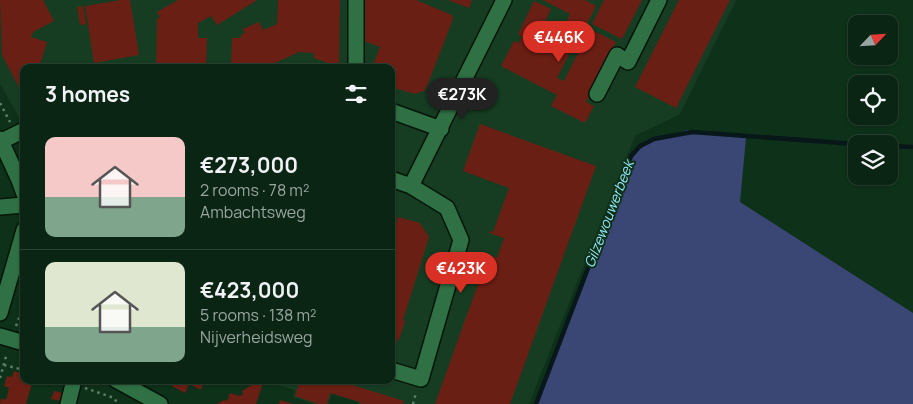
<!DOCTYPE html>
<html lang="en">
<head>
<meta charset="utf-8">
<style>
	body { margin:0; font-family:Manrope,sans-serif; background:#132d1c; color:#f1f3f6; height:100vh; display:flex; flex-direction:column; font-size:19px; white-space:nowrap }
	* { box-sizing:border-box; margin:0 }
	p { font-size:16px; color:#99a5a0 }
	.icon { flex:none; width:28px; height:28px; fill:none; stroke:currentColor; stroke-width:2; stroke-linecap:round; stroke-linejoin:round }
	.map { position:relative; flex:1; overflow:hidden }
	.sheet { position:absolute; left:20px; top:64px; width:375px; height:320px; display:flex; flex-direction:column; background:#0a2513; border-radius:10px; box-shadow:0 1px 4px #0004,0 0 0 1px #2a4233 }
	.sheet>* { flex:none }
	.needle { width:32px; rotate:65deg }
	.tools { position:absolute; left:848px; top:15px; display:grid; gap:10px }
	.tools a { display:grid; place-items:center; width:50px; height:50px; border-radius:10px; background:#0a2513; box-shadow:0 1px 4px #0004,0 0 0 1px #2a4233; font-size:25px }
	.price { position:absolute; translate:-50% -42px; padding:0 11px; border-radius:18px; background:#d93025; color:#fff; font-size:16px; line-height:32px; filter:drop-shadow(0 1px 2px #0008) }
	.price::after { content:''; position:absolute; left:50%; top:30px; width:15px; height:11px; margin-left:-8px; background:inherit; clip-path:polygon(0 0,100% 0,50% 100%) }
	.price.selected { background:#222; color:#fff }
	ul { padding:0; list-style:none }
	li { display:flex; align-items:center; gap:15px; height:125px; padding:0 25px }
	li+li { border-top:1px solid #2a4233 }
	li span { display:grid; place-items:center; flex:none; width:140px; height:100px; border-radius:10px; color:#555 }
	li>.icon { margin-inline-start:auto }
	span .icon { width:60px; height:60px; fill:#fffc; stroke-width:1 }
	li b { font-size:21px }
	h2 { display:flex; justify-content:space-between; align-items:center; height:60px; padding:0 25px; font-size:21px }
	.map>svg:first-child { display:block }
</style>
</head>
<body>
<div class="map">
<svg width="913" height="404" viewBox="0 0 913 404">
	<rect width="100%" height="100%" fill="#0e3119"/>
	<path fill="#163d22" d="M 0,0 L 736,0 L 680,114 L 635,136 L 529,404 L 358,404 L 358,402 L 332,394 L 328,404 L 314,404 L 293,397 L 295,390 L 260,380 L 391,380 L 391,68 L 24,68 L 24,126 L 0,84 Z"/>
	<path fill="#3a4673" d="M 687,130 L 695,133 L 746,138 L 740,202 L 913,313 L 913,404 L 538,404 L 618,188 C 623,178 627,165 634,156 C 646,139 669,136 687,130 Z"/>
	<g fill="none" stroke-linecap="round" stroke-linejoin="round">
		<path stroke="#08171a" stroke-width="4.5" d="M 889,146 L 913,147
			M 536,404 L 631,156 L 640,146 L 654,139 L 692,132 L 856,144"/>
	</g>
	<path fill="#6a1f14" d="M 0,0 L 43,0 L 54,21 L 33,32 L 31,37 L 47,42 L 39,68 L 24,68 L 24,91 L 22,93 L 2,55 Z
		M 121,0 L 130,0 L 139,55 L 94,63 L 85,6 Z
		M 178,0 L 257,0 L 217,25 L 211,16 L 198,23 L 198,38 L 207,38 L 206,68 L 156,68 L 157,19 L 160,17 L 157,12 Z
		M 278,0 L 340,0 L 339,67 L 314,58 L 314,53 L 299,52 L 264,68 L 231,68 L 232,38 L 241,38 L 241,35 L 245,33 L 243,29 L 259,22 L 263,30 L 277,24 Z
		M 363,0 L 416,0 L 452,15 L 453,19 L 427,86 L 424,91 L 415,94 L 391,87 L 391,68 L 372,68 L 380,47 L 362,40 Z
		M 448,0 L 472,0 L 469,8 Z
		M 543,0 L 585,0 L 596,6 L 583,32 L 566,23 L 570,14 Z
		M 604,0 L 642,0 L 622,39 L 592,24 Z
		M 679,0 L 730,0 L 676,108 L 635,87 Z
		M 534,1 L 551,9 L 541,30 L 556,38 L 559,32 L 573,39 L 576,34 L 581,36 L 578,42 L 576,41 L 557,78 L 564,81 L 590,29 L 616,42 L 586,102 L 594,106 L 585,123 L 551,106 L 557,95 L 501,66 L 514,41 L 519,43 L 522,36 L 518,34 Z
		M 83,6 L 86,24 L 80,25 L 77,7 Z
		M 480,124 L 596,166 L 510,404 L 435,404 L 478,284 L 471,282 L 482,253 L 497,258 L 504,238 L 489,233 L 490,231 L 493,232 L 509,188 L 463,171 Z
		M 398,217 L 420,223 L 429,237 L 403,320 L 405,321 L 399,340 L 397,339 L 397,342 L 395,343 L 393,342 L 391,345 L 391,226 L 395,227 Z
		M 14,371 L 24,374 L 24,380 L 33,380 L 26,404 L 0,404 L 1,398 L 6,400 L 9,388 L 4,386 L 7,376 L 12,377 Z
		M 175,380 L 204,380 L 201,390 L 189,384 L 185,393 L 172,386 Z
		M 252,380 L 264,380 L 256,404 L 217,404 L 224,400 L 227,401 L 230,393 L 240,396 L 243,394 L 242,391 L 250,386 Z
		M 292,380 L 336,380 L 404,401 L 403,404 L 360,404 L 360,402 L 330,393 L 327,404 L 318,404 L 295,396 L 299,383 Z
		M 54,391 L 63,393 L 61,401 L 51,399 Z
		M 280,400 L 293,404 L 279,404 Z"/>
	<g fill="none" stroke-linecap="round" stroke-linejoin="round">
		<g stroke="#031608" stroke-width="18">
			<path id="minor" d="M 356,68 L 356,0
				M 597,94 L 617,55 L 628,62 L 659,0
				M 391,111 L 441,129
				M 0,139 L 19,180 L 24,194
				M 0,142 L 24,130
				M 391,179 L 411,186 L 504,0
				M 0,207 L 24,205
				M 0,313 L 24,230
				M 0,336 L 24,343
				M 391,370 L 421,379 L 461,240 L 447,208 L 411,186
				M 116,380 L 160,404
				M 68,404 L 74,380"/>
		</g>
		<path stroke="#5d7f66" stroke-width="2.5" stroke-dasharray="2.5 4" stroke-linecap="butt" d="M 0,103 L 10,122
			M 16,326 L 24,305
			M 4,365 L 24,370
			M 0,378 L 7,353
			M 85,388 L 114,398 L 118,404
			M 413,404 L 416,393"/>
		<use href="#minor" stroke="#2f7144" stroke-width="15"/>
	</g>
	<g text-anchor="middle" stroke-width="4" stroke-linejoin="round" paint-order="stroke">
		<g font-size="14" font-style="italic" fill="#95e8f9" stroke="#0e3119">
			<text transform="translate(609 214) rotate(-69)" y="5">Gilzewouwerbeek</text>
		</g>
	</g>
</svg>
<div class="tools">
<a><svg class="needle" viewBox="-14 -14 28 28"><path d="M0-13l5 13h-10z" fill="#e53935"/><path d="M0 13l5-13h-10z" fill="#99a5a0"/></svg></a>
<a><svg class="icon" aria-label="locate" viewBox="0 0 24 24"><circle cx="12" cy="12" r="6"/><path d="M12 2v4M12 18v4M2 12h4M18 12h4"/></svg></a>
<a><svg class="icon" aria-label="layers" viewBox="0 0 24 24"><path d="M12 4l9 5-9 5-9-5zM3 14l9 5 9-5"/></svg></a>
</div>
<b class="price" style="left:559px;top:63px">€446K</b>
<b class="price selected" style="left:462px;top:120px">€273K</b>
<b class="price" style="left:461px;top:294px">€423K</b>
<section class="sheet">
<h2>3 homes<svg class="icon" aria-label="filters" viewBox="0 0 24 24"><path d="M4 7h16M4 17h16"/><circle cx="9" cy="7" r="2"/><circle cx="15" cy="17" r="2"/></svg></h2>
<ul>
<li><span style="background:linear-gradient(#f6c9c9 60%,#7fa58c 0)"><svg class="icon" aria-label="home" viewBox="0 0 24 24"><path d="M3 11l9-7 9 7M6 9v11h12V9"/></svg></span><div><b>€273,000</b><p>2 rooms · 78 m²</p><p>Ambachtsweg</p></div></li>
<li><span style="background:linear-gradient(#dfe7d0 65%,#7fa58c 0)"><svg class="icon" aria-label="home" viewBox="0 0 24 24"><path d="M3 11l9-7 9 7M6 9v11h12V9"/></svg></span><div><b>€423,000</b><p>5 rooms · 138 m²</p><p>Nijverheidsweg</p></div></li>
</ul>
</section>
</div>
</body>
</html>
